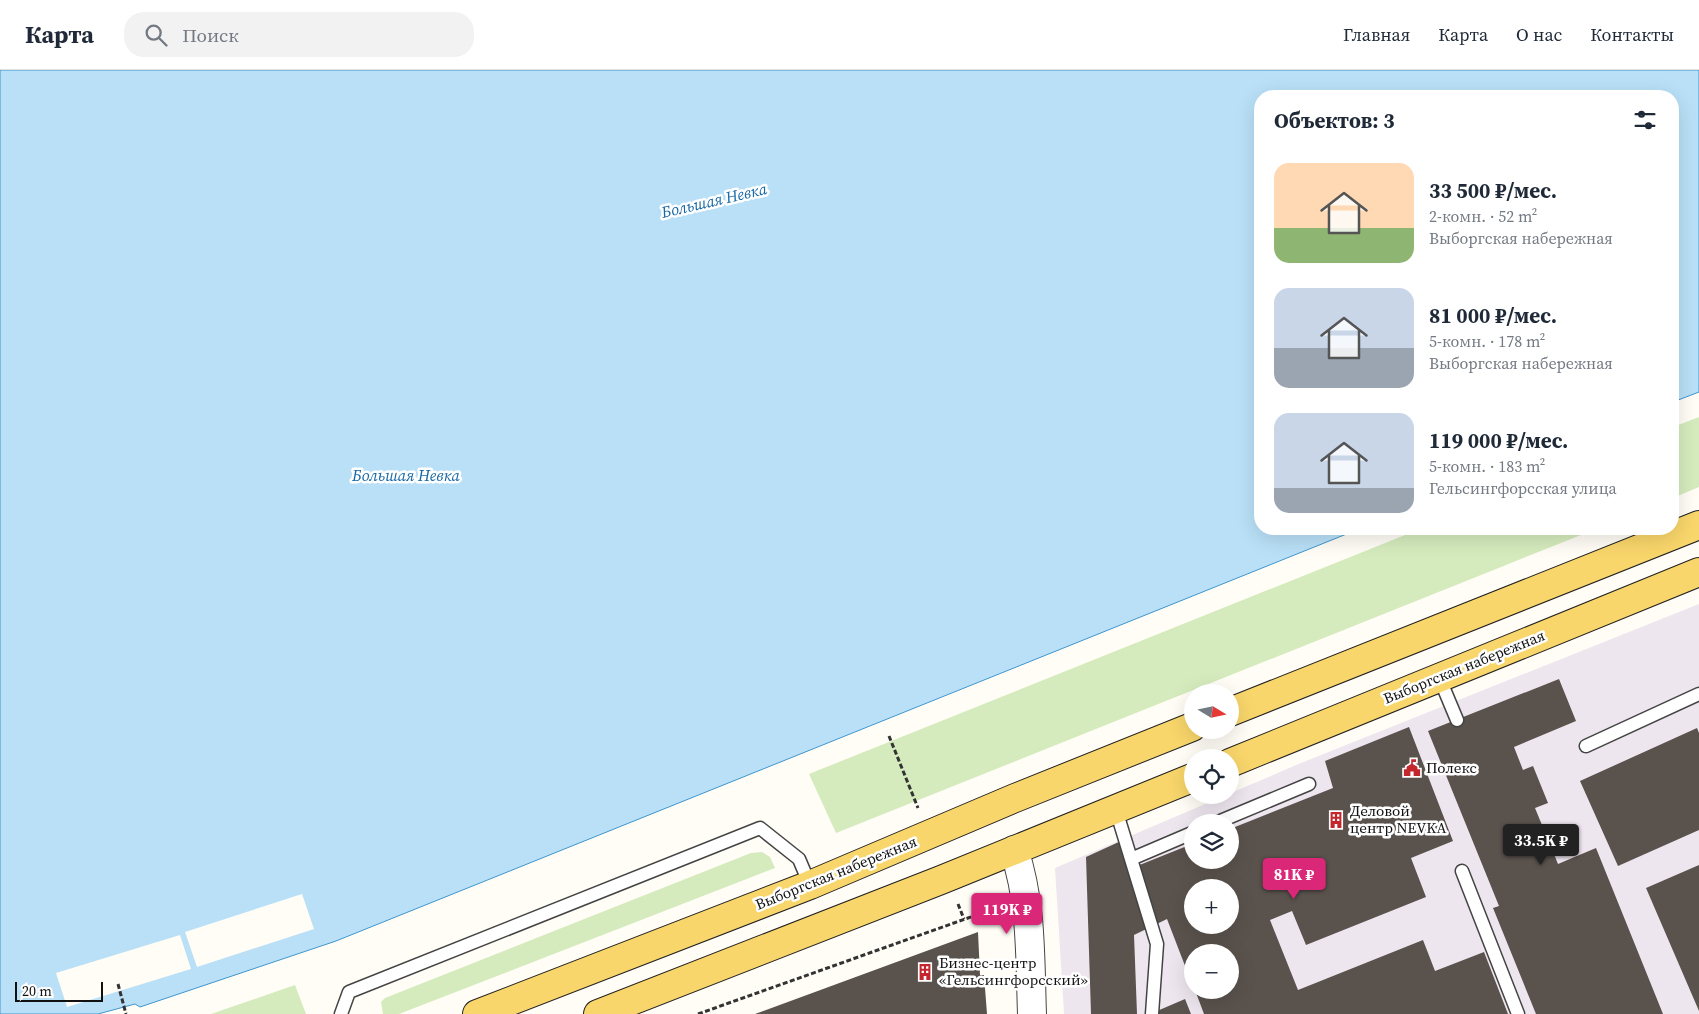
<!DOCTYPE html>
<html lang="ru">
<head>
<meta charset="utf-8">
<style>
	body { margin:0; font-family:"Source Serif 4",serif; background:#f2f2f3; color:#1f2937; height:100vh; display:flex; flex-direction:column; font-size:19px; white-space:nowrap }
	* { box-sizing:border-box; margin:0 }
	p { font-size:16px; color:#747a83 }
	.icon { flex:none; width:28px; height:28px; fill:none; stroke:currentColor; stroke-width:2; stroke-linecap:round; stroke-linejoin:round }
	.map { position:relative; flex:1; overflow:hidden }
	.panel { position:absolute; left:1254px; top:20px; width:425px; height:445px; display:flex; flex-direction:column; background:#fff; border-radius:20px; box-shadow:0 5px 20px #0002 }
	.panel>* { flex:none }
	.needle { width:32px; rotate:100deg }
	.fabs { position:absolute; left:1184px; top:614px; display:grid; gap:10px }
	.fabs a { display:grid; place-items:center; width:55px; height:55px; border-radius:50%; background:#fff; box-shadow:0 5px 20px #0002; font-size:25px }
	.scale { position:absolute; left:15px; bottom:12px; width:88px; box-sizing:border-box; padding-left:5px; border:2px solid #111; border-top:0; font-size:14px; line-height:18px; white-space:nowrap; color:#111; -webkit-text-stroke:4px #fff; paint-order:stroke }
	.price { position:absolute; translate:-50% -42px; padding:0 11px; border-radius:5px; background:#db2777; color:#fff; font-size:16px; line-height:32px; filter:drop-shadow(0 1px 2px #0008) }
	.price::after { content:''; position:absolute; left:50%; top:30px; width:15px; height:11px; margin-left:-8px; background:inherit; clip-path:polygon(0 0,100% 0,50% 100%) }
	.price.selected { background:#222; color:#fff }
	ul { padding:0; list-style:none }
	li { display:flex; align-items:center; gap:15px; height:125px; padding:0 20px }
	li span { display:grid; place-items:center; flex:none; width:140px; height:100px; border-radius:15px; color:#555 }
	li>.icon { margin-inline-start:auto }
	span .icon { width:60px; height:60px; fill:#fffc; stroke-width:1 }
	li b { font-size:21px }
	h2 { display:flex; justify-content:space-between; align-items:center; height:60px; padding:0 20px; font-size:21px }
	header { display:flex; align-items:center; gap:30px; box-sizing:border-box; height:70px; padding:0 25px; background:#fff; border-bottom:1px solid #e0e1e3 }
	header strong { font-size:24px }
	nav { display:flex; gap:28px; margin-inline-start:auto; font-size:18px }
	.search { width:350px; height:45px; background:#f2f2f3; display:flex; align-items:center; gap:12px; box-sizing:border-box; padding:0 18px; border-radius:20px; color:#747a83; font-size:19px }
	.map>svg:first-child { display:block }
</style>
</head>
<body>
<header>
<strong>Карта</strong>
<div class="search"><svg class="icon" aria-label="search" viewBox="0 0 24 24"><circle cx="10" cy="10" r="6"/><path d="M15 15l6 6"/></svg>Поиск</div>
<nav><a>Главная</a><a>Карта</a><a>О нас</a><a>Контакты</a></nav>
</header>
<div class="map">
<svg width="1699" height="944" viewBox="0 0 1699 944">
	<rect width="100%" height="100%" fill="#fffdf5"/>
	<path fill="#eee6ef" fill-rule="evenodd" d="M 1699,534 L 1699,944 L 1064,944 L 1055,798 L 1301,693 ZM 1192,752 L 1230,752 L 1230,790 L 1192,790 ZM 1192,818 L 1230,818 L 1230,855 L 1192,855 ZM 1192,882 L 1230,882 L 1230,920 L 1192,920 Z"/>
	<path fill="#d5ebbd" d="M 1699,347 L 1699,417 L 1673,428 L 1673,357 Z
		M 1420,459 L 1596,459 L 836,763 L 809,704 Z
		M 762,782 L 770,787 L 775,798 L 399,944 L 383,944 L 381,932 L 385,928 L 751,783 Z
		M 295,915 L 306,944 L 211,944 Z"/>
	<path fill="#b9e0f7" stroke="#3f96cf" d="M 0,0 L 1699,0 L 1699,322 L 1673,332 L 1672,26 L 1260,26 L 1260,459 L 1359,459 L 336,871 L 140,937 L 135,934 L 98,944 L 0,944 Z"/>
	<path fill="#fffdf5" d="M 302,824 L 314,859 L 197,897 L 185,862 Z
		M 180,865 L 191,899 L 67,937 L 56,903 Z"/>
	<path fill="#5a524d" fill-rule="evenodd" d="M 1559,609 L 1576,651 L 1514,677 L 1523,700 L 1533,696 L 1548,733 L 1535,738 L 1558,794 L 1596,778 L 1663,944 L 1536,944 L 1493,838 L 1499,836 L 1428,661 Z
		M 1409,657 L 1453,771 L 1411,788 L 1426,827 L 1306,875 L 1292,841 L 1270,850 L 1298,920 L 1423,870 L 1435,901 L 1484,882 L 1508,944 L 1204,944 L 1195,920 L 1230,920 L 1230,882 L 1192,882 L 1192,914 L 1167,849 L 1134,865 L 1137,944 L 1091,944 L 1086,787 L 1121,771 L 1127,800 L 1192,774 L 1192,790 L 1230,790 L 1230,759 L 1333,718 L 1325,691 ZM 1192,818 L 1230,818 L 1230,855 L 1192,855 Z
		M 1697,658 L 1699,663 L 1699,760 L 1618,796 L 1580,711 Z
		M 1699,795 L 1699,941 L 1646,818 Z
		M 978,862 L 980,905 L 984,905 L 987,944 L 755,944 Z
		M 1185,929 L 1191,944 L 1158,944 L 1157,941 Z"/>
	<g fill="none" stroke-linecap="round" stroke-linejoin="round">
		<g stroke="#444" stroke-width="15">
			<path id="service" d="M 1439,607 L 1457,650
				M 1586,676 L 1699,624
				M 1116,740 L 1131,789 L 1192,763
				M 1218,752 L 1309,714
				M 1131,789 L 1157,874 L 1152,944
				M 1462,801 L 1518,944
				M 341,944 L 349,922 L 760,758 L 799,789 L 810,815"/>
		</g>
		<g stroke="#444" stroke-width="30">
			<path id="tertiary" d="M 1014,780 C 1032,833 1030,889 1032,944"/>
		</g>
		<g stroke="#222" stroke-width="30">
			<path id="primary" d="M 1230,642 L 1699,455
				M 1230,693 L 1699,502
				M 477,944 L 810,815 L 1015,728 L 1192,657
				M 598,944 L 941,810 L 1192,708"/>
		</g>
		<path stroke="#333" stroke-width="3" stroke-dasharray="5 2.5" stroke-linecap="butt" d="M 889,666 L 918,738
			M 958,834 L 964,849
			M 118,914 L 126,944
			M 698,944 L 982,843"/>
		<use href="#service" stroke="#fff" stroke-width="12"/>
		<use href="#tertiary" stroke="#fff" stroke-width="28"/>
		<use href="#primary" stroke="#f9d66b" stroke-width="28"/>
	</g>
	<defs>
		<g id="civic-bare" transform="scale(1.35)"><path d="M-.6-6.5H3V-4.5H.6V-3L4-1V1h2V6H-6V1h2V-1L-.6-3ZM-1.2 2.5V6h2.4V2.5Z" fill="#c4262e" stroke="#fff" stroke-width="2.5" paint-order="stroke"/></g>
		<g id="building-bare" transform="scale(1.35)"><path d="M-4-6H4V6H1V3H-1V6H-4ZM-2.5-4.3h1.7v1.8h-1.7ZM.8-4.3h1.7v1.8H.8ZM-2.5-1h1.7V.8h-1.7ZM.8-1h1.7V.8H.8Z" fill="#c4262e" stroke="#fff" stroke-width="2.5" paint-order="stroke"/></g>
	</defs>
	<g fill-rule="evenodd">
		<use href="#civic-bare" x="1412" y="698"/>
		<use href="#building-bare" x="1336" y="750"/>
		<use href="#building-bare" x="925" y="902"/>
	</g>
	<g text-anchor="middle" stroke-width="5" stroke-linejoin="round" paint-order="stroke">
		<g font-size="15" fill="#111" stroke="#fff">
			<text transform="translate(1464 597) rotate(-22)" y="5">Выборгская набережная</text>
			<text transform="translate(836 803) rotate(-22)" y="5">Выборгская набережная</text>
		</g>
		<g font-size="15" fill="#111" stroke="#fff" text-anchor="start">
			<text x="1426" y="703">Полекс</text>
			<text x="1350" y="746">Деловой<tspan x="1350" dy="17">центр NEVKA</tspan></text>
			<text x="939" y="898">Бизнес-центр<tspan x="939" dy="17">«Гельсингфорсский»</tspan></text>
		</g>
		<g font-size="16" font-style="italic" fill="#1768a6" stroke="#fff">
			<text transform="translate(714 130) rotate(-13)" y="6">Большая Невка</text>
			<text x="406" y="411">Большая Невка</text>
		</g>
	</g>
</svg>
<div class="fabs">
<a><svg class="needle" viewBox="-14 -14 28 28"><path d="M0-13l5 13h-10z" fill="#e53935"/><path d="M0 13l5-13h-10z" fill="#747a83"/></svg></a>
<a><svg class="icon" aria-label="locate" viewBox="0 0 24 24"><circle cx="12" cy="12" r="6"/><path d="M12 2v4M12 18v4M2 12h4M18 12h4"/></svg></a>
<a><svg class="icon" aria-label="layers" viewBox="0 0 24 24"><path d="M12 4l9 5-9 5-9-5zM3 14l9 5 9-5"/></svg></a>
<a>+</a>
<a>−</a>
</div>
<div class="scale">20 m</div>
<b class="price selected" style="left:1541px;top:796px">33.5K ₽</b>
<b class="price" style="left:1294px;top:830px">81K ₽</b>
<b class="price" style="left:1007px;top:865px">119K ₽</b>
<section class="panel">
<h2>Объектов: 3<svg class="icon" aria-label="filters" viewBox="0 0 24 24"><path d="M4 7h16M4 17h16"/><circle cx="9" cy="7" r="2"/><circle cx="15" cy="17" r="2"/></svg></h2>
<ul>
<li><span style="background:linear-gradient(#ffd9b3 65%,#8fb573 0)"><svg class="icon" aria-label="home" viewBox="0 0 24 24"><path d="M3 11l9-7 9 7M6 9v11h12V9"/></svg></span><div><b>33 500 ₽/мес.</b><p>2-комн. · 52 m²</p><p>Выборгская набережная</p></div></li>
<li><span style="background:linear-gradient(#c9d6e8 60%,#9aa5b1 0)"><svg class="icon" aria-label="home" viewBox="0 0 24 24"><path d="M3 11l9-7 9 7M6 9v11h12V9"/></svg></span><div><b>81 000 ₽/мес.</b><p>5-комн. · 178 m²</p><p>Выборгская набережная</p></div></li>
<li><span style="background:linear-gradient(#c9d6e8 75%,#9aa5b1 0)"><svg class="icon" aria-label="home" viewBox="0 0 24 24"><path d="M3 11l9-7 9 7M6 9v11h12V9"/></svg></span><div><b>119 000 ₽/мес.</b><p>5-комн. · 183 m²</p><p>Гельсингфорсская улица</p></div></li>
</ul>
</section>
</div>
</body>
</html>
